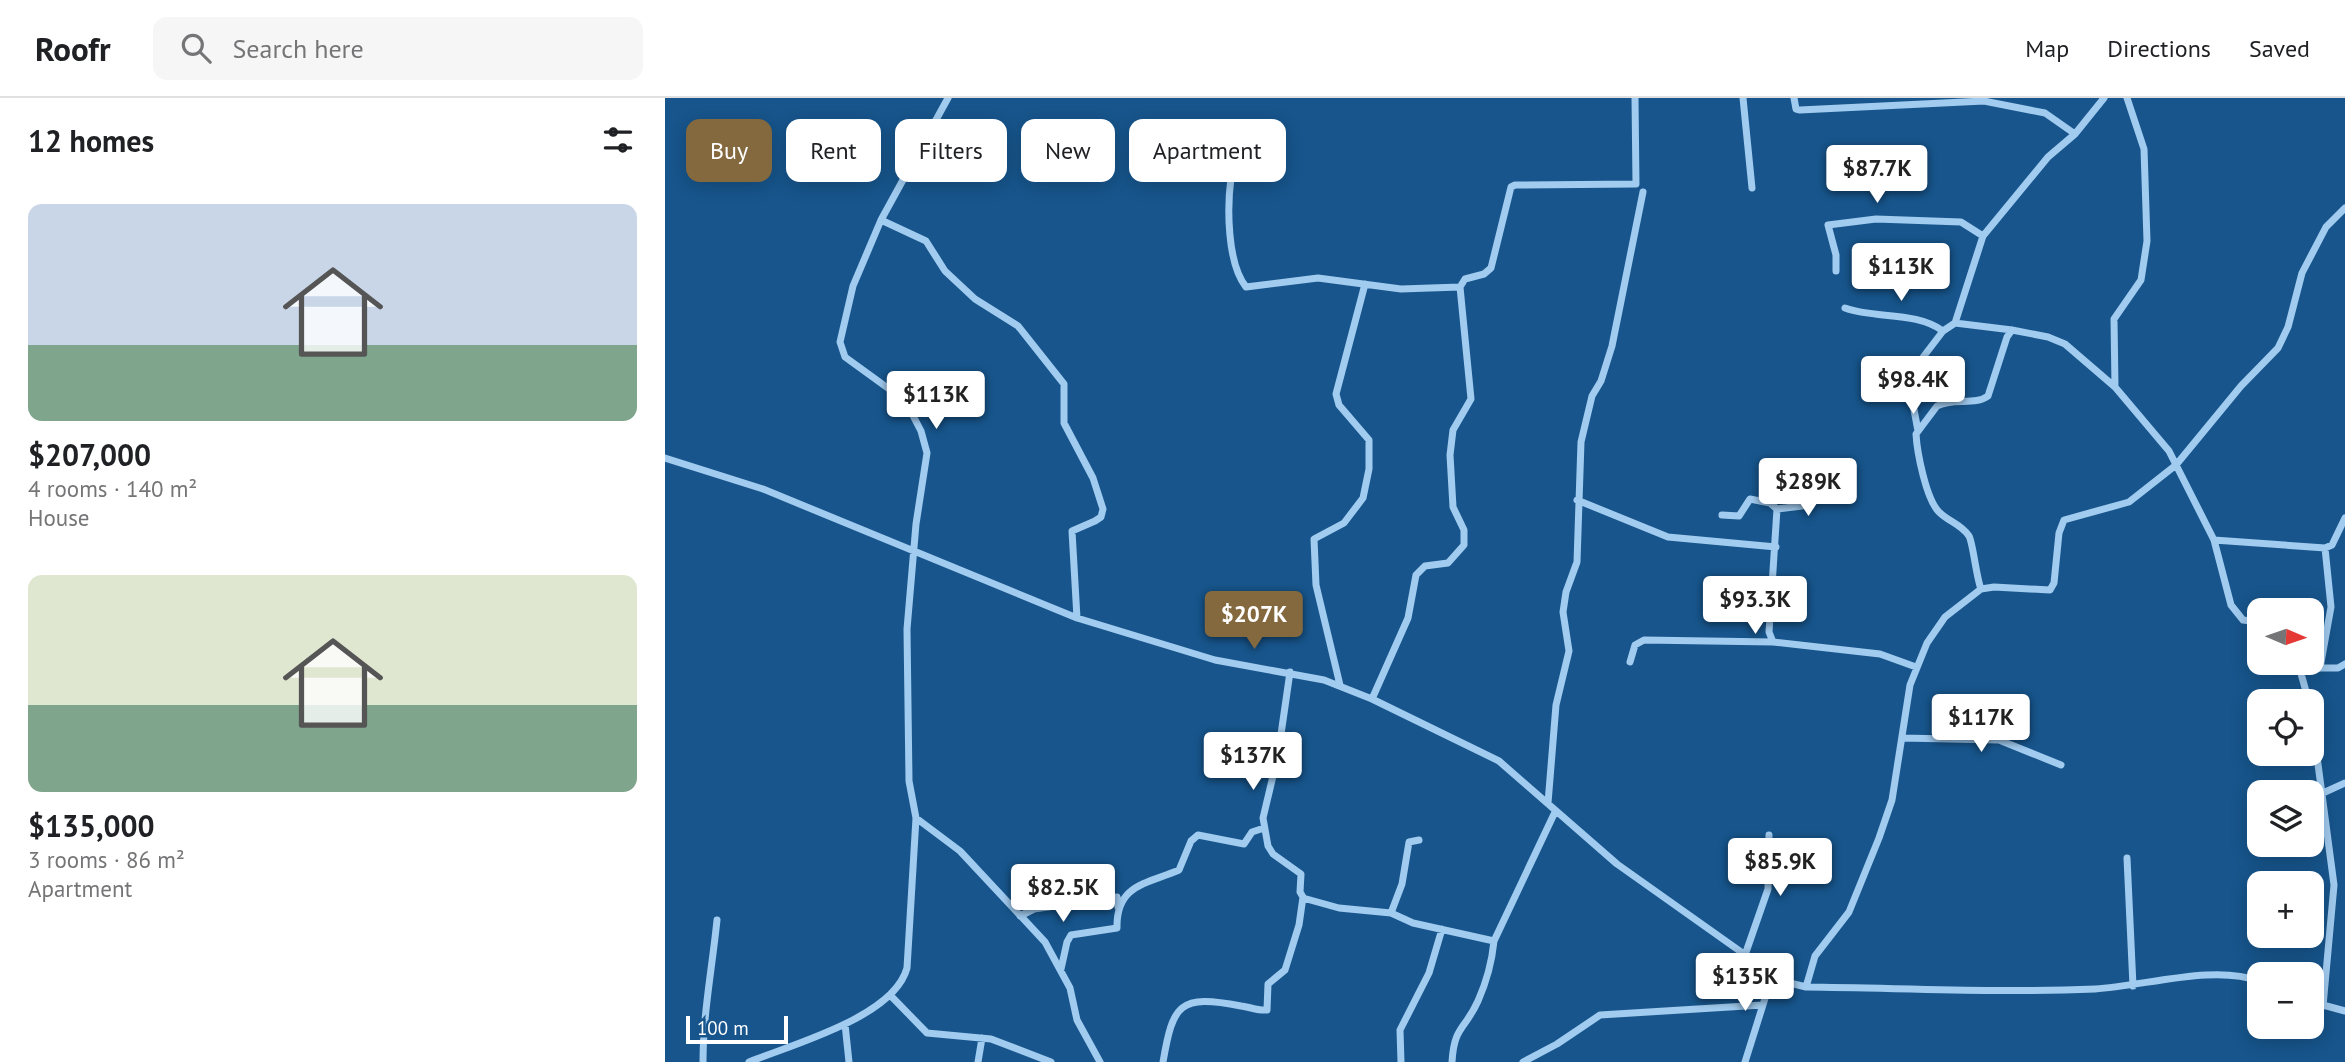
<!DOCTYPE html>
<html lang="en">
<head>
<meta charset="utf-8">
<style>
	body { margin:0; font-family:"PT Sans",sans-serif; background:#f6f6f6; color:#202124; height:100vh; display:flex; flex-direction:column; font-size:26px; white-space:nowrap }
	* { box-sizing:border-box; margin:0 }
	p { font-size:23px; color:#757577 }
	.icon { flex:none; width:38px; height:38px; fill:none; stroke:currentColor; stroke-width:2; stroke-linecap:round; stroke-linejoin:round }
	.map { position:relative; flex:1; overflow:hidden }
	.panel { display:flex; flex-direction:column; background:#fff; width:665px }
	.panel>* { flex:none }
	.guide { position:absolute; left:21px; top:21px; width:665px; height:63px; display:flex; gap:14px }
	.needle { width:46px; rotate:92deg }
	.tools { position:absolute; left:1582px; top:500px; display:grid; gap:14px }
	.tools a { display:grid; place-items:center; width:77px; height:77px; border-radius:14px; background:#fff; box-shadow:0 4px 18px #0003; font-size:35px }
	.scale { position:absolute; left:21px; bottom:18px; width:102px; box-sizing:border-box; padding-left:7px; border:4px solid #fff; border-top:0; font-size:19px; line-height:24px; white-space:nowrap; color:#fff; -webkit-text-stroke:5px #17558c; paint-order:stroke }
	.price { position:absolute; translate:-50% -60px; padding:0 16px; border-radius:7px; background:#fff; color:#222; font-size:23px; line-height:46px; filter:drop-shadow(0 2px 4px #0008) }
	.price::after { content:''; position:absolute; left:50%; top:42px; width:21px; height:16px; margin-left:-10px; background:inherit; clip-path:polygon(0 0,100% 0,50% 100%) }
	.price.on { background:#84693f; color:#fff }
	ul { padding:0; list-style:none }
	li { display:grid; align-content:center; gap:14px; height:371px; padding:0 28px }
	li span { display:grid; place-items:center; height:217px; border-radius:14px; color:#555 }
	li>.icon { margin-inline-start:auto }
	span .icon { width:126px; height:126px; fill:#fffc; stroke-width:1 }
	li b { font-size:30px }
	h2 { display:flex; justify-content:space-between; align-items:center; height:84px; padding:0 28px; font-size:30px }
	.pill { padding:0 24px; border-radius:14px; background:#fff; box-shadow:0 4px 18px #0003; font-size:24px; line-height:63px }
	.pill.on { background:#84693f; color:#fff }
	header { display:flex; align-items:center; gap:42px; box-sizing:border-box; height:98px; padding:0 35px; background:#fff; border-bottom:2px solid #e0e0e0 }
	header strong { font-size:33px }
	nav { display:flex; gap:38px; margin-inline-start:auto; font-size:24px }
	.search { width:490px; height:63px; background:#f6f6f6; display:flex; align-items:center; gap:18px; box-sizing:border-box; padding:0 24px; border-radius:14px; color:#757577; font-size:26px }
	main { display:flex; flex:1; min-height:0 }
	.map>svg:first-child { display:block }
</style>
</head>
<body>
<header>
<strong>Roofr</strong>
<div class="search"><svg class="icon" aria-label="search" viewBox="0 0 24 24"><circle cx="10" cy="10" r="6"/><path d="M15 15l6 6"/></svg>Search here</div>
<nav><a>Map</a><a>Directions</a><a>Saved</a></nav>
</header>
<main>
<section class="panel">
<h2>12 homes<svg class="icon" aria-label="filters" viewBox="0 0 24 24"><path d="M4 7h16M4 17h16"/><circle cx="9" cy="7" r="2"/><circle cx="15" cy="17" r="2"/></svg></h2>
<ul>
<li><span style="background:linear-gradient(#c9d6e8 65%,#7fa58c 0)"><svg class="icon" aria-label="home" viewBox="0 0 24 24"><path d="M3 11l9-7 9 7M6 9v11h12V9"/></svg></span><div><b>$207,000</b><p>4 rooms · 140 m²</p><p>House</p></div></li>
<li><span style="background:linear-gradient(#dfe7d0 60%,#7fa58c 0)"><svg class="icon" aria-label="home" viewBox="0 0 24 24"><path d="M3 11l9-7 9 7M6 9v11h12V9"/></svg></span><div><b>$135,000</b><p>3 rooms · 86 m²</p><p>Apartment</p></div></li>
</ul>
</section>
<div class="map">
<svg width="1680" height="964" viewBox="0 0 1680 964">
	<rect width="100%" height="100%" fill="#17558c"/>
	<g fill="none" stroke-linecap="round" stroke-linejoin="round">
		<path stroke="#a1cbef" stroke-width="7" d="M 1078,0 L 1087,90
			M 1129,0 L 1131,11 L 1135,12 L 1319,3 L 1380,15 L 1410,36
			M 566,80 C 562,109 562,165 581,189 L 653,180 L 736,191 L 795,189
			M 216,122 L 261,143 L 280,173 L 310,201 L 353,228 L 399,286 L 399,325 L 428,380 L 438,411 L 436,419 L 430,423 L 407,433 L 412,520
			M 1171,173 L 1171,157 L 1163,127 L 1211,121 L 1296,124 L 1318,138
			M 1180,210 C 1210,221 1251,213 1278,233
			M 1290,225 L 1318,138 L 1383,59 L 1410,36 L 1439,0
			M 1450,289 L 1449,221 L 1476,182 L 1482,143 L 1479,51 L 1462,0
			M 1253,333 L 1244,285 L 1249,271 L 1278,233 L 1290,225 L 1347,232 L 1383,239 L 1400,246 L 1450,289 L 1504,353 L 1549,442 L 1566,507 L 1578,522 L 1594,524
			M 0,360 L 98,391 L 412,520 L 550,562 L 659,582 L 707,601 L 834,663 L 952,766 L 1117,883 L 1141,889 C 1237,890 1334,895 1430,891 C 1480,888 1549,866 1594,883
			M 912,402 L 1003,439 L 1111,449
			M 1112,411 L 1137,408 L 1146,389
			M 1057,417 L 1074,418 L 1085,401 L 1105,405 L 1112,411 L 1104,534 L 1108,544 L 1215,556 L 1251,569
			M 1549,442 L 1660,450 L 1667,447 L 1680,420
			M 1316,491 C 1311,478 1308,445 1304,438 C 1296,426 1284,424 1274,414 C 1261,401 1252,354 1251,336 L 1272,308 C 1288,299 1310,308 1323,298 L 1342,239 L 1347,232
			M 965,564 L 970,547 L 979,542 L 1108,544
			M 1633,565 L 1644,604
			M 1655,570 L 1673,570 L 1680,566
			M 1638,574 L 1655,570 L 1666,509 L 1660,450
			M 675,587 L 651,487 L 649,441 L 679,425 L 698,400 L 704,371 L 704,342 L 674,307 L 671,296 L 700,186
			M 707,601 L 743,520 L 751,477 L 760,468 L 783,465 L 799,447 L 799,432 L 788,409 L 785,357 L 788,332 L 806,301 L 795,189 L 800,181 L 819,176 L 826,170 L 846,89 L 850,87 L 971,86 L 970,0
			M 1647,621 L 1669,787 L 1658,908
			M 1237,640 L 1334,642 L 1396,667
			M 1658,695 L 1680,685
			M 883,705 L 891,607 L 904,553 L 898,514 L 901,494 L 912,464 L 916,344 L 927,298 L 936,283 L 947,248 L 978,94
			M 251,720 L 295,753 L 380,844 L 405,890 L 412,922 L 435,964
			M 1462,760 L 1468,888
			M 638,800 L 674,810 L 726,815 L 748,825 L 829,843
			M 726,815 L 737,786 L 744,744 L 754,742
			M 355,818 L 369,811 L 452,799 L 453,809
			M 1080,857 L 1103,791 L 1104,737
			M 396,871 L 402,844 L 406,837 L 452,830 C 451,786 482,786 514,772 L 526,743 L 533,737 L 579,746 L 587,734 L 599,730
			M 1141,889 L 1150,858 L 1184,814 L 1214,740 L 1227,702 L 1245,587 L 1262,545 L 1280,519 L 1316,491 L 1329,489 L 1385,492 L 1389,485 L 1394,435 L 1399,422 L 1464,404 L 1511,367 L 1576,288 L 1613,250 L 1623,229 L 1637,175 L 1661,129 L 1680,110
			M 226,898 L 262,935 L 326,941 L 386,964
			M 1647,904 L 1680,913
			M 180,926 L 184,964
			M 38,964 C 38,916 47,871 52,822
			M 84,964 C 128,946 229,919 242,870 L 251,720 L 244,683 L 242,531 L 251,426 L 262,355 L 256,333 L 244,310 L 231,296 L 180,259 L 175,244 L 188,188 L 216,122 L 283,0
			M 313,964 L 317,940
			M 498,964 C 508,906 514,896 576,908 C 585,909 593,913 602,912 L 603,886 L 620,872 L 634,827 L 638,799 L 635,794 L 636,776 L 608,756 L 603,748 L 598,720 L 613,657 L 625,574
			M 736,964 L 735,932 L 764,875 L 777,831
			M 787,964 C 789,928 800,932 813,903 C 821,885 827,863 829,843 L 890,714
			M 858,964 L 892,946 L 935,917 L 1097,907
			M 1080,964 L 1108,875"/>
	</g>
</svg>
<div class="tools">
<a><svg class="needle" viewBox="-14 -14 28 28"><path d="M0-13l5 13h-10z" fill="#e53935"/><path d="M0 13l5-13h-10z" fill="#757577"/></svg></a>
<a><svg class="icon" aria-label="locate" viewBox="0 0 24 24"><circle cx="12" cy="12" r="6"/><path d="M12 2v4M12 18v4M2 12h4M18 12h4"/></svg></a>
<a><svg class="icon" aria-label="layers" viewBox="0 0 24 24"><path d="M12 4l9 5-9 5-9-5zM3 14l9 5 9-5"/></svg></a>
<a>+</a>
<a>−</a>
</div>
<div class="scale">100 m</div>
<b class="price" style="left:1212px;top:107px">$87.7K</b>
<b class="price" style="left:1236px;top:205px">$113K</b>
<b class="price" style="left:1248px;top:318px">$98.4K</b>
<b class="price" style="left:271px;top:333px">$113K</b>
<b class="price" style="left:1143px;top:420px">$289K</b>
<b class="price" style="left:1090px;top:538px">$93.3K</b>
<b class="price on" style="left:589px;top:553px">$207K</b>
<b class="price" style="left:1316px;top:656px">$117K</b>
<b class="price" style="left:588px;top:694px">$137K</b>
<b class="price" style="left:1115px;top:800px">$85.9K</b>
<b class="price" style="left:398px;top:826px">$82.5K</b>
<b class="price" style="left:1080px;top:915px">$135K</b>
<div class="guide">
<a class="pill on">Buy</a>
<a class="pill">Rent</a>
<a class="pill">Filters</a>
<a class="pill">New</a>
<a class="pill">Apartment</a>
</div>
</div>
</main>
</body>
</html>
